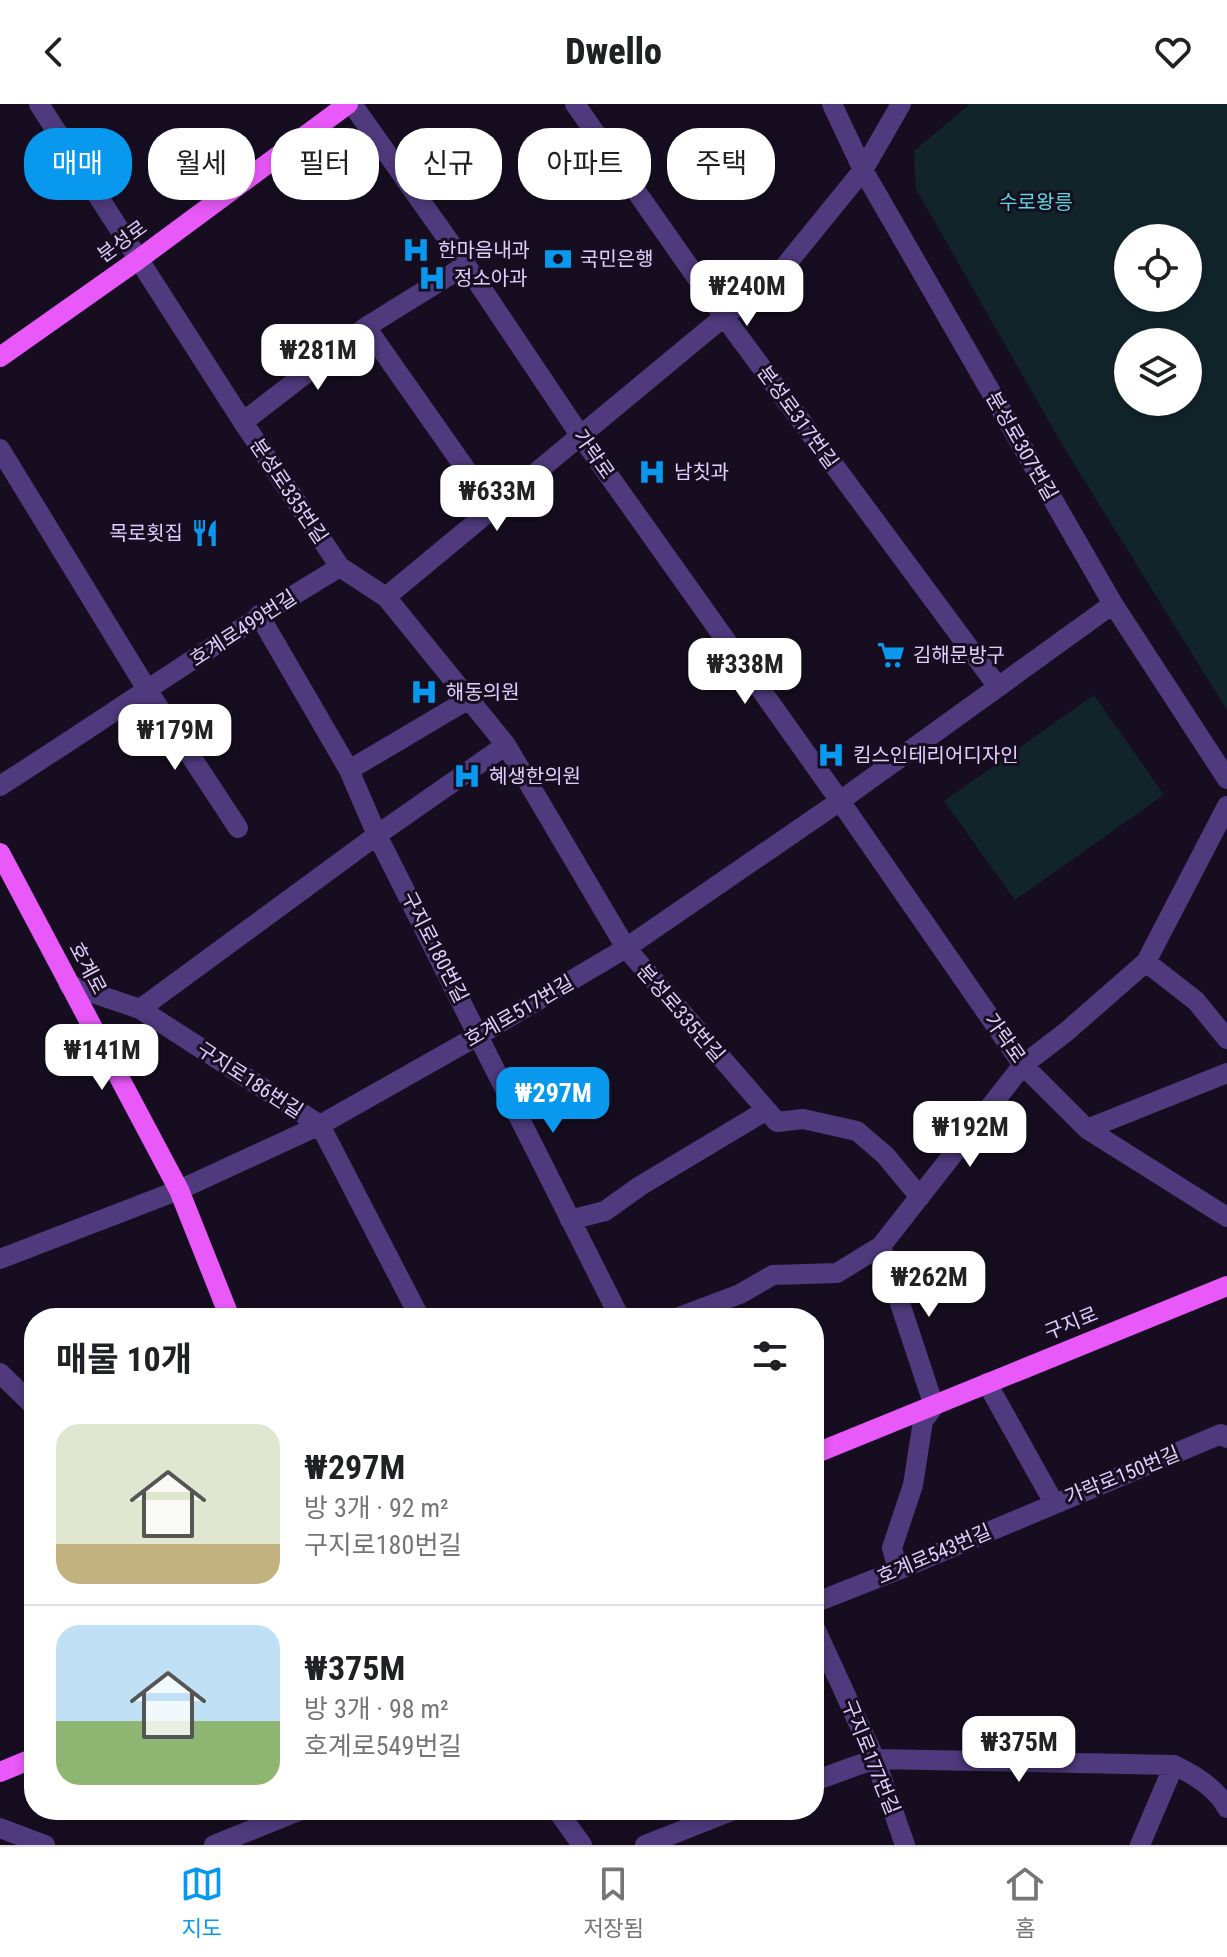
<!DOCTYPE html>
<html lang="ko">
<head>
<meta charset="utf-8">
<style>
	body { margin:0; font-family:"Roboto Condensed","Noto Sans KR",sans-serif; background:#f2f2f2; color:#202124; height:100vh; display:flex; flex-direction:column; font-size:30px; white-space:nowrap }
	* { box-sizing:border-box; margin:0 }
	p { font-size:26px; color:#757577 }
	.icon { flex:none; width:44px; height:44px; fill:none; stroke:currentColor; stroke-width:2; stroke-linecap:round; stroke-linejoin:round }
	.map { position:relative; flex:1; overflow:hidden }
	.details { position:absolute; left:24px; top:1204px; width:800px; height:512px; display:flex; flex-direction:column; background:#fff; border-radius:32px; box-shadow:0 4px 12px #0003 }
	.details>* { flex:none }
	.banner { position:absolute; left:24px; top:24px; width:800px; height:72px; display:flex; gap:16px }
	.tools { position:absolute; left:1114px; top:120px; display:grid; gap:16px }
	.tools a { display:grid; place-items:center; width:88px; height:88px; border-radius:50%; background:#fff; box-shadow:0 4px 12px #0003; font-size:40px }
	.price { position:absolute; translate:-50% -68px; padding:0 18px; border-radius:16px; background:#fff; color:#222; font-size:26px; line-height:52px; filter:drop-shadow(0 2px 4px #0008) }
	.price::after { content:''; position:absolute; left:50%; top:48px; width:24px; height:18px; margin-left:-12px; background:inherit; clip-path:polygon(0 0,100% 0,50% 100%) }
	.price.active { background:#0899ef; color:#fff }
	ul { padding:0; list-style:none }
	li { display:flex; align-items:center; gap:24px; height:200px; padding:0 32px }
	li+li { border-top:2px solid #e0e0e0 }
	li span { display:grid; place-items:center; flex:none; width:224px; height:160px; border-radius:24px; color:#555 }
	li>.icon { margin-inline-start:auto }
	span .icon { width:96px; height:96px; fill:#fffc; stroke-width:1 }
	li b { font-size:34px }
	h2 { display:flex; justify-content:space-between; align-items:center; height:96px; padding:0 32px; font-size:34px }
	.chip { padding:0 28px; border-radius:32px; background:#fff; box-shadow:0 4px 12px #0003; font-size:28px; line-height:72px }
	.chip.active { background:#0899ef; color:#fff }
	header { display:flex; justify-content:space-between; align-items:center; height:104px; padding:0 32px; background:#fff; font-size:36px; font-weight:800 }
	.dock { display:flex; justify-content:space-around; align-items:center; height:112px; border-top:2px solid #e0e0e0; background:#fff; font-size:22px; color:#757577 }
	.dock a { display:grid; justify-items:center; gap:4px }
	.dock .active { color:#0899ef }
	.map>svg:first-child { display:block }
</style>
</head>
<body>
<header><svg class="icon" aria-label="back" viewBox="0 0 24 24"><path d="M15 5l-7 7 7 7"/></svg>Dwello<svg class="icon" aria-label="heart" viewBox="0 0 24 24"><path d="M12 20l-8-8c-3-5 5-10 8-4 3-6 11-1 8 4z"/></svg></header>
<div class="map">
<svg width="1227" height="1741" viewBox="0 0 1227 1741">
	<rect width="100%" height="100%" fill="#160e20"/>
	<path fill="#11242a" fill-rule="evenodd" d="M 970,0 L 1227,0 L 1227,606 L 1063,342 L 916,85 L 914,47 ZM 1128,134 L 1188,134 L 1188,194 L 1128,194 ZM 1128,238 L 1188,238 L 1188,298 L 1128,298 Z
		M 1094,591 L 1164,691 L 1015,796 L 944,697 Z"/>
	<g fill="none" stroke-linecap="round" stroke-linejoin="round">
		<path stroke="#4f3a7d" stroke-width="20" d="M 39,0 L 243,318 L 340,463 L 386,493 L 506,641 L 626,844 L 777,1018 L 803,1015 L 857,1027 L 885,1051 L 920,1093
			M 352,0 L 466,161 L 580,331 L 840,697 L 1023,961 L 1087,1025 L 1227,1113
			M 575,0 L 725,214 L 998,583
			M 832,0 L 863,66 L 1113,500 L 1227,675
			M 466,161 L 366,223 L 493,404
			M 243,318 L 366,223
			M 0,345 L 148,587 L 238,724
			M 386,493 L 785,162 L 863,66 L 901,0
			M 259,511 L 349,666 L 377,731 L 620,1214
			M 349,666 L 469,595
			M 0,682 C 114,609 224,532 340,463
			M 1146,858 L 1196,897 L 1227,935
			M 69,881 L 140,905 L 320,1021 L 420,1214
			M 140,905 L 377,731 L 506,641
			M 1087,1025 L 1227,969
			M 570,1116 L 605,1107 L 640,1082 L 765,1007
			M 881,1142 L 934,1302 L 923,1317 L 913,1381 L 892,1444 L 898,1466
			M 0,1155 L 179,1086 L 320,1021 L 479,931 L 626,844 L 840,697 L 1113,500
			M 676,1214 L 740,1190 L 773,1171 L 837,1169 L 881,1142 L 1023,961 L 1066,928 L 1146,858 L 1227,702
			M 0,1269 L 34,1302
			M 987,1279 L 1054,1399
			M 814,1499 L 898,1466 L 1221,1330 L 1227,1334
			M 814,1522 L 875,1655 L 905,1741
			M 814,1677 L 875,1655 L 1174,1661 C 1193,1670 1217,1685 1227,1704
			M 557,1706 L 582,1741
			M 0,1724 L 45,1741
			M 214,1741 L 301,1706
			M 645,1741 L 734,1706
			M 1140,1741 L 1174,1661"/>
		<path stroke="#e959f9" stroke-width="20" d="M 0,253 L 139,155 L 348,0
			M 0,749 L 179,1086 L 230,1214
			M 814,1350 L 1227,1182
			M 0,1668 L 34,1654"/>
	</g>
	<defs>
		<g id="hospital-bare" transform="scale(2.16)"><path d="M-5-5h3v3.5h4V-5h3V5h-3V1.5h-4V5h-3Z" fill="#0899ef" stroke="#160e20" stroke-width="2.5" paint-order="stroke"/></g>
		<g id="bank-bare" transform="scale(2.16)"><path d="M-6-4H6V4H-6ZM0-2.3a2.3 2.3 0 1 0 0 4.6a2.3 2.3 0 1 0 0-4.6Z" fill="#0899ef" stroke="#160e20" stroke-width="2.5" paint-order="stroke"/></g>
		<g id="restaurant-bare" transform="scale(2.16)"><path d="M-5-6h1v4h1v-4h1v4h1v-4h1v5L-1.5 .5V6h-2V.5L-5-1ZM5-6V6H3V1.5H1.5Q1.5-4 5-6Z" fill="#0899ef" stroke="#160e20" stroke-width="2.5" paint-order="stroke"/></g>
		<g id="supermarket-bare" transform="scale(2.16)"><path d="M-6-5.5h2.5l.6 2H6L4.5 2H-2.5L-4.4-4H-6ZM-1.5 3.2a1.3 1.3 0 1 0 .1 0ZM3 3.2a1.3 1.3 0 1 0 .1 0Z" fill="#0899ef" stroke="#160e20" stroke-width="2.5" paint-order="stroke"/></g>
	</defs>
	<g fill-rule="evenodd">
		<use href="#hospital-bare" x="416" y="146"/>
		<use href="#bank-bare" x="558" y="155"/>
		<use href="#hospital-bare" x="432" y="174"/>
		<use href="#hospital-bare" x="652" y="368"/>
		<use href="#restaurant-bare" x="205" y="429"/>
		<use href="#supermarket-bare" x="891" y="551"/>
		<use href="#hospital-bare" x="424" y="588"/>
		<use href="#hospital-bare" x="831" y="651"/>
		<use href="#hospital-bare" x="467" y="672"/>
	</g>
	<g text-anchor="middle" stroke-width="6" stroke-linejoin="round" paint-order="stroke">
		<g font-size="20" fill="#5dd7da" stroke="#160e20">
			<text x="1036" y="105">수로왕릉</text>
		</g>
		<g font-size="20" fill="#e0cefd" stroke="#160e20">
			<text transform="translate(122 137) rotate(-36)" y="7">분성로</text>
			<text transform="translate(798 313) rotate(54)" y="7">분성로317번길</text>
			<text transform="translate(1022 342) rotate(60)" y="7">분성로307번길</text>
			<text transform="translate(594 350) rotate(55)" y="7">가락로</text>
			<text transform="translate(289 387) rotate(56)" y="7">분성로335번길</text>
			<text transform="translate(243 524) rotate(-33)" y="7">호계로499번길</text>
			<text transform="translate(435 843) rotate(63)" y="7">구지로180번길</text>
			<text transform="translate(88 864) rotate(62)" y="7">호계로</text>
			<text transform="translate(519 907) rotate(-30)" y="7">호계로517번길</text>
			<text transform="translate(681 909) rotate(49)" y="7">분성로335번길</text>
			<text transform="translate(1005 934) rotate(55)" y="7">가락로</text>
			<text transform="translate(250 976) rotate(33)" y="7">구지로186번길</text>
			<text transform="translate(1071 1219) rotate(-22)" y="7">구지로</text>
			<text transform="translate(1122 1371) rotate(-22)" y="7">가락로150번길</text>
			<text transform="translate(934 1450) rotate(-23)" y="7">호계로543번길</text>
			<text transform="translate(871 1653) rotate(68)" y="7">구지로177번길</text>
		</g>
		<g font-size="20" fill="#e0cefd" stroke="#160e20" text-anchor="start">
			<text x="438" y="153">한마음내과</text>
			<text x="580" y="162">국민은행</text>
			<text x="454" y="181">정소아과</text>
			<text x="674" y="375">남칫과</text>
			<text x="183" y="436" text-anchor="end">목로횟집</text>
			<text x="913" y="558">김해문방구</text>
			<text x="446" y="595">해동의원</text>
			<text x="853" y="658">킴스인테리어디자인</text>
			<text x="489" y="679">혜생한의원</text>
		</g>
	</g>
</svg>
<div class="tools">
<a><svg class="icon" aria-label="locate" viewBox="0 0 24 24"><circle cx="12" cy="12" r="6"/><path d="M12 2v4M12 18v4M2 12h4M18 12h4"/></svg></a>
<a><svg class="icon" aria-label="layers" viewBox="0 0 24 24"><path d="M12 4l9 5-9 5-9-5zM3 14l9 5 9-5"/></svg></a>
</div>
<b class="price" style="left:747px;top:224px">₩240M</b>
<b class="price" style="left:318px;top:288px">₩281M</b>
<b class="price" style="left:497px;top:429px">₩633M</b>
<b class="price" style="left:745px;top:602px">₩338M</b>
<b class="price" style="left:175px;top:668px">₩179M</b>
<b class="price" style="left:102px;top:988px">₩141M</b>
<b class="price active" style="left:553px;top:1031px">₩297M</b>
<b class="price" style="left:970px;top:1065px">₩192M</b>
<b class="price" style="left:929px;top:1215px">₩262M</b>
<b class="price" style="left:1019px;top:1680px">₩375M</b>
<div class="banner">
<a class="chip active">매매</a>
<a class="chip">월세</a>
<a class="chip">필터</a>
<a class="chip">신규</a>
<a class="chip">아파트</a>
<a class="chip">주택</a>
</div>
<section class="details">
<h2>매물 10개<svg class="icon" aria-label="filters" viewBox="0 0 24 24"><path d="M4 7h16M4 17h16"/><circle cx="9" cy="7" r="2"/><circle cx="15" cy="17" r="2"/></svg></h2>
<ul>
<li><span style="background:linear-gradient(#dfe7d0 75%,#c2b280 0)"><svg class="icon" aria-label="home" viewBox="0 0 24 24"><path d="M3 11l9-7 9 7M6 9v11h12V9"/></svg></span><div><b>₩297M</b><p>방 3개 · 92 m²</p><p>구지로180번길</p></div></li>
<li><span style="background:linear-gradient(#bfe0f5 60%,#8fb573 0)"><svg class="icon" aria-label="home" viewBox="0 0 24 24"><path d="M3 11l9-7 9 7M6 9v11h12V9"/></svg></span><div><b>₩375M</b><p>방 3개 · 98 m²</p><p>호계로549번길</p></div></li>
</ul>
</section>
</div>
<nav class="dock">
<a class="active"><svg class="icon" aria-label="map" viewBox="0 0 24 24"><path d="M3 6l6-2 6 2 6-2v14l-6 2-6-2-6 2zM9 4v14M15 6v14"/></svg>지도</a>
<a><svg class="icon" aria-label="saved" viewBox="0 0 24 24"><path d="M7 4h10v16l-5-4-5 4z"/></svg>저장됨</a>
<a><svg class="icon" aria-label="home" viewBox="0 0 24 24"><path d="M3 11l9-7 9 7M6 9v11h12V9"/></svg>홈</a>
</nav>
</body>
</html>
